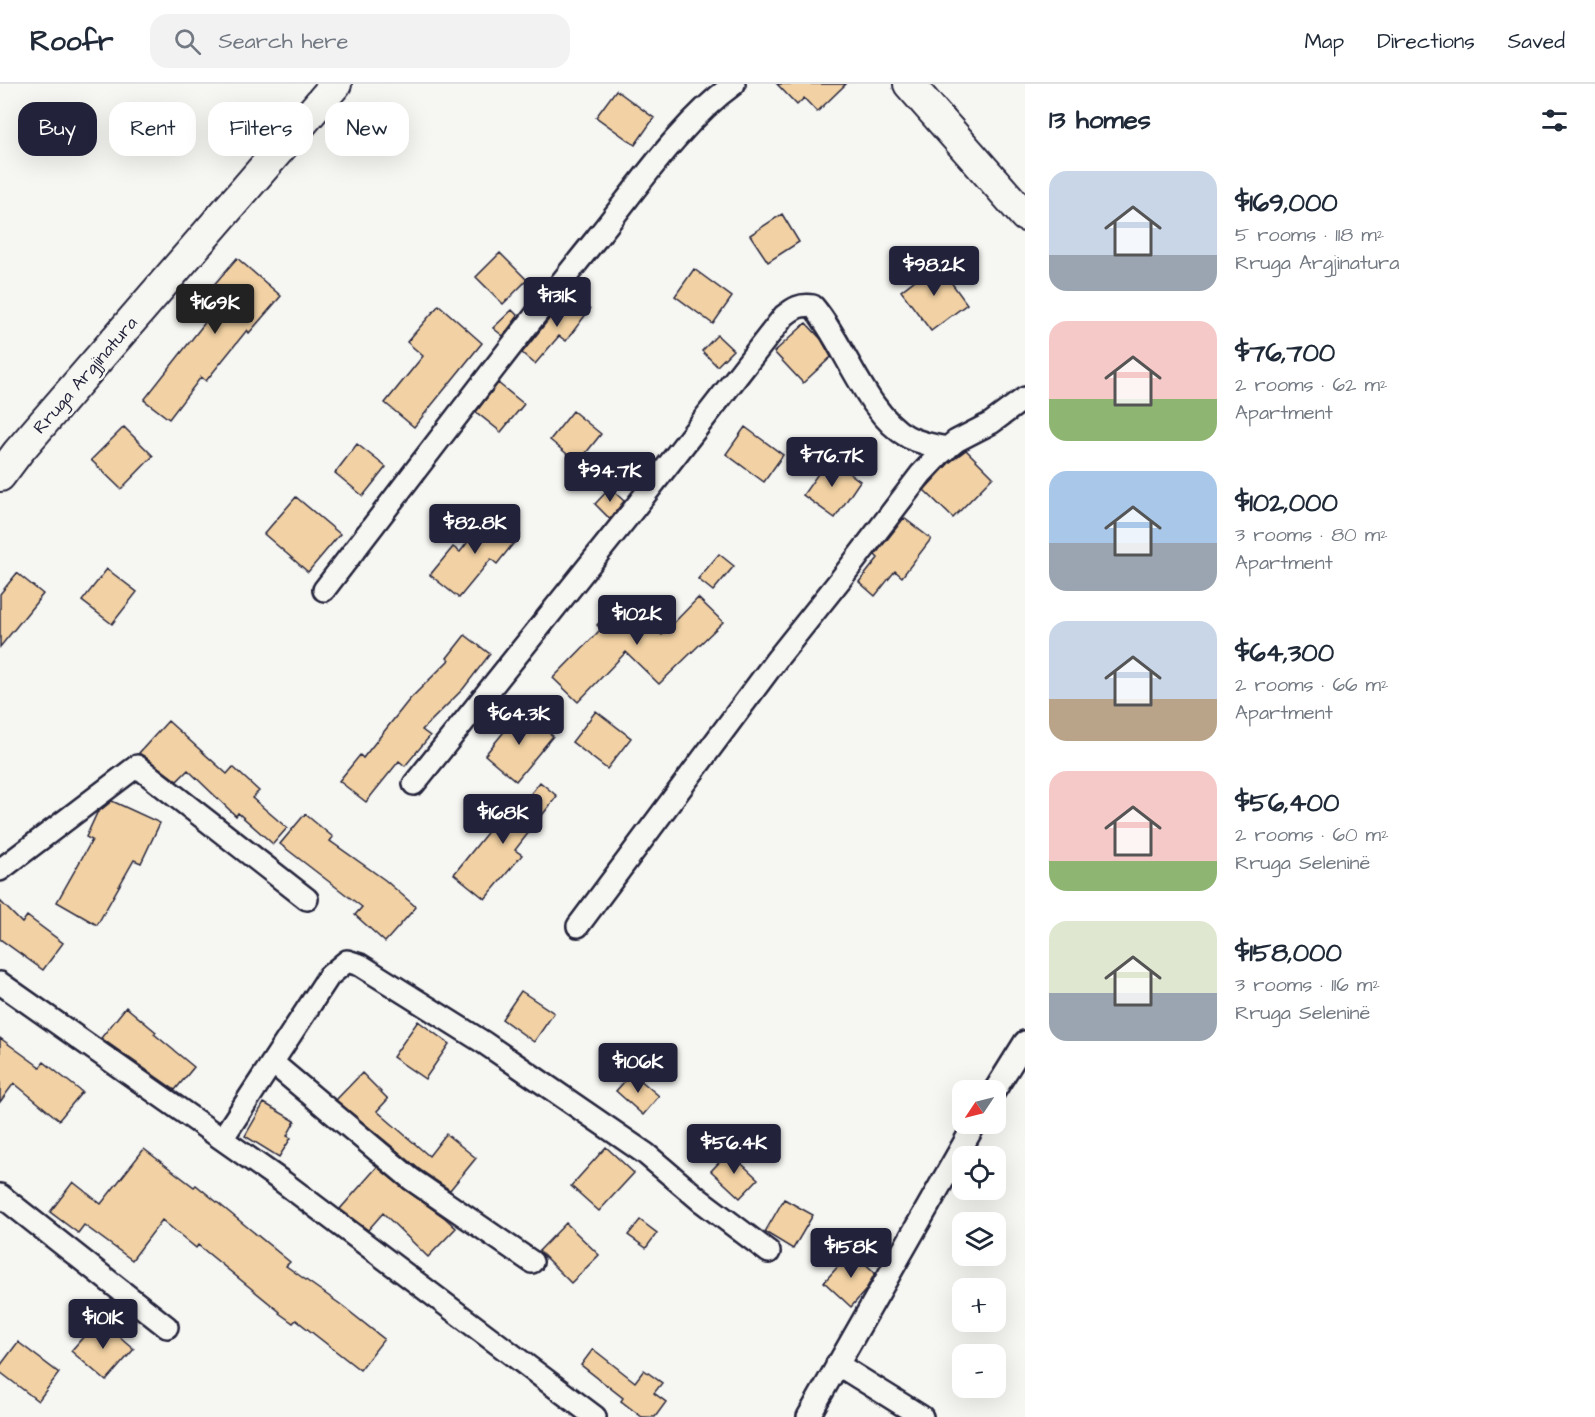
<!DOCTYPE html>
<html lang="en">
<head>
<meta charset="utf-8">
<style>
	body { margin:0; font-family:"Architects Daughter",sans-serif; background:#f2f2f3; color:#1f2937; height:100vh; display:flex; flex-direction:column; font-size:22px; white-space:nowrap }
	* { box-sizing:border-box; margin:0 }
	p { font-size:20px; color:#747a83 }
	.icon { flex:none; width:33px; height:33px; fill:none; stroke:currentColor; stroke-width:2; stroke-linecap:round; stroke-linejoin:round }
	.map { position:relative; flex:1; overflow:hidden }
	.drawer { display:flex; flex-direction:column; background:#fff; width:570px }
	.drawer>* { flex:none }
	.guide { position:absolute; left:18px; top:18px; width:570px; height:54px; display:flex; gap:12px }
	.needle { width:39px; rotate:235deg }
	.tools { position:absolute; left:952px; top:996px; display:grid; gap:12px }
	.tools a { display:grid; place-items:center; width:54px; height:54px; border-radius:12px; background:#fff; box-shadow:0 6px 24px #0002; font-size:30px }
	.price { position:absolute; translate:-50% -51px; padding:0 14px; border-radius:6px; background:#22223b; color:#fff; font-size:20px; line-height:39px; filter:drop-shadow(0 2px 3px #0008) }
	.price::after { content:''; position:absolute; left:50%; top:36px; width:18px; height:14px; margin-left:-9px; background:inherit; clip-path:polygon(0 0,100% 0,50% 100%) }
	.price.selected { background:#222; color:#fff }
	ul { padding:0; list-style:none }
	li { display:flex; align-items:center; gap:18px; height:150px; padding:0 24px }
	li span { display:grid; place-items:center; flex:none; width:168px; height:120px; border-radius:18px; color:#555 }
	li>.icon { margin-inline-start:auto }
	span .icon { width:72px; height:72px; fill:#fffc; stroke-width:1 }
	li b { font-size:26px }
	h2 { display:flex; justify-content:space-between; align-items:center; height:72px; padding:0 24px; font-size:26px }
	.pill { padding:0 21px; border-radius:18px; background:#fff; box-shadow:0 6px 24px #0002; font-size:21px; line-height:54px }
	.pill.selected { background:#22223b; color:#fff }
	header { display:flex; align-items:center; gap:36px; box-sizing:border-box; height:84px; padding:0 30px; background:#fff; border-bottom:2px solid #e0e1e3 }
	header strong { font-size:28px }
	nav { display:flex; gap:33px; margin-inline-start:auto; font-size:21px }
	.search { width:420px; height:54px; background:#f2f2f3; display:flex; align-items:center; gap:15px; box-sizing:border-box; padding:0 21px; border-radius:18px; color:#747a83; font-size:22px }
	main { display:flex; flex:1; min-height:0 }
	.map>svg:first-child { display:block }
</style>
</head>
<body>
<header>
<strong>Roofr</strong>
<div class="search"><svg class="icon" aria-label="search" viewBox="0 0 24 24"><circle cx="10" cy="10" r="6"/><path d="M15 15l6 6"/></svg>Search here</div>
<nav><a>Map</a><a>Directions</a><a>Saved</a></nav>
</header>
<main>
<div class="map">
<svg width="1025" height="1333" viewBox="0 0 1025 1333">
	<rect width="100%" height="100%" fill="#f6f6f2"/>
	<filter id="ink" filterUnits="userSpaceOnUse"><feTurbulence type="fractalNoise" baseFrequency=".0167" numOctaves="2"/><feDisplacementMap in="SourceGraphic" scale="12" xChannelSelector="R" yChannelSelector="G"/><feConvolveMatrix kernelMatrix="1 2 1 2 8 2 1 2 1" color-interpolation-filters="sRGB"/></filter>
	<g filter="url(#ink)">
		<path fill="#f2d2a4" stroke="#22223b" stroke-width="1.5" d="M 777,0 L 846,0 L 817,28 L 804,14 L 797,21 Z
			M 616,6 L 654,34 L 635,61 L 596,33 Z
			M 782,130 L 799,158 L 768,178 L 750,151 Z
			M 500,169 L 527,196 L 503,220 L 476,193 Z
			M 237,174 L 281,212 L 249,249 L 247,246 L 206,297 L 201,293 L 169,335 L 144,316 L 218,222 L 205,211 Z
			M 937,179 L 967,220 L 931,247 L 901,207 Z
			M 694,185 L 732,213 L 713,240 L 675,212 Z
			M 569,210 L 590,225 L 566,257 L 559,252 L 535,280 L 522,269 Z
			M 439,221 L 482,259 L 414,343 L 385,319 L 423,272 L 407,258 Z
			M 512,226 L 518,232 L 503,252 L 493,244 Z
			M 806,239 L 821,255 L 831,273 L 803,299 L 774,268 Z
			M 717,251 L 733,266 L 717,282 L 702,267 Z
			M 498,299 L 524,320 L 501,348 L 476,328 Z
			M 573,327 L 601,350 L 578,379 L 550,356 Z
			M 124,343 L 153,372 L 121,405 L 91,376 Z
			M 745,343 L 783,371 L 764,398 L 726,370 Z
			M 357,360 L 386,383 L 363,412 L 335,389 Z
			M 966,366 L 993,393 L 953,434 L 924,406 L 949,379 Z
			M 829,374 L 860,397 L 835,434 L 803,411 Z
			M 610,404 L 624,417 L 610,435 L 595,420 Z
			M 296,413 L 340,450 L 308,488 L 264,450 Z
			M 491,428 L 520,451 L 497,480 L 491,475 L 459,514 L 430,491 L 453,463 L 460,468 Z
			M 904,434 L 931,455 L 902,493 L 895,487 L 875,512 L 859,498 L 878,474 L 875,471 Z
			M 719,470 L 734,482 L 713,507 L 698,495 Z
			M 107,485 L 137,508 L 112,540 L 82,517 Z
			M 17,489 L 43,510 L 0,563 L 0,510 Z
			M 623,513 L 662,551 L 698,514 L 723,538 L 659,600 L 626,568 L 578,618 L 553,594 L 601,545 L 597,541 Z
			M 465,551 L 490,570 L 463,605 L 422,646 L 430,652 L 405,682 L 399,677 L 366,718 L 339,697 L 360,671 L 363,674 L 409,616 L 449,576 L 447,574 Z
			M 521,627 L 553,652 L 516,697 L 485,671 Z
			M 596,627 L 631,654 L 607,685 L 572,658 Z
			M 168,637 L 227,690 L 233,683 L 259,707 L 252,714 L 287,744 L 273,760 L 238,729 L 236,732 L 188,686 L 177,697 L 139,669 Z
			M 540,698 L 557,712 L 515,766 L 522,771 L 485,815 L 454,790 L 490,745 L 498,751 Z
			M 112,717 L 160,739 L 141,779 L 134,776 L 97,841 L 57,818 L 92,756 L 86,753 L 97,729 Z
			M 305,730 L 333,753 L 330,757 L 385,796 L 416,823 L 385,858 L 355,831 L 362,823 L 280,760 Z
			M 0,817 L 22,839 L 27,832 L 63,859 L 43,886 L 0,855 Z
			M 521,907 L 554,929 L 534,958 L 502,935 Z
			M 126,923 L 156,948 L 154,950 L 194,983 L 175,1006 L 101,954 Z
			M 418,937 L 449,960 L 425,995 L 393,973 Z
			M 0,954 L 40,983 L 44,978 L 82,1008 L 59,1036 L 14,999 L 0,1018 Z
			M 362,989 L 388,1015 L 377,1027 L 429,1072 L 446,1050 L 476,1074 L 450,1106 L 419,1085 L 336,1016 Z
			M 632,989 L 659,1012 L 643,1031 L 616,1007 Z
			M 264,1019 L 295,1037 L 287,1052 L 291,1054 L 279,1073 L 245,1052 Z
			M 606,1063 L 634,1089 L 599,1127 L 571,1102 Z
			M 144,1065 L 194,1103 L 196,1101 L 290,1178 L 286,1182 L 340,1220 L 384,1255 L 360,1286 L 296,1236 L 293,1239 L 279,1229 L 280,1228 L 198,1161 L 196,1164 L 162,1136 L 132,1176 L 84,1141 L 78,1149 L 50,1128 L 73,1098 L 101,1120 Z
			M 729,1068 L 758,1095 L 740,1114 L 711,1087 Z
			M 377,1083 L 404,1105 L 445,1134 L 456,1144 L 428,1173 L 383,1129 L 368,1146 L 340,1125 Z
			M 784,1115 L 813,1131 L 793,1165 L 765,1148 Z
			M 640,1136 L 657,1149 L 646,1164 L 628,1151 Z
			M 566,1139 L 599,1171 L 571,1199 L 539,1167 Z
			M 852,1167 L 875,1189 L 865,1207 L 851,1223 L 824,1198 Z
			M 99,1235 L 134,1265 L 106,1297 L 71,1267 Z
			M 18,1258 L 59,1289 L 38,1317 L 0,1288 L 0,1282 Z
			M 593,1265 L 635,1298 L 644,1286 L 662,1299 L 654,1309 L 666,1318 L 655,1333 L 642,1333 L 621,1317 L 623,1314 L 581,1281 Z"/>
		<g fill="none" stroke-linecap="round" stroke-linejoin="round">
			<g stroke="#22223b" stroke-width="26">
				<path id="street" d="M 324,506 C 414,389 503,270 596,155 C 638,103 680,39 734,0
					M 414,700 L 634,425 L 784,232 C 794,224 800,220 813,222 C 844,258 866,330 908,353 C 920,359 934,362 948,364
					M 0,786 L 137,682 L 307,815
					M 578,842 L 777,575 L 840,496 L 921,390 L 940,370 L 956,357 L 991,339 L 1025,314
					M 0,899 L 283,1098 L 595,1333
					M 273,979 L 411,1095 L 532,1178
					M 995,1006 L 1025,958
					M 222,1055 L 329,892 L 347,877 L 360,881 L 483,958 L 646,1070 L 700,1116 L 769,1168
					M 0,1111 L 167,1243
					M 837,1280 L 922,1333
					M 808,1333 L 975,1040"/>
			</g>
			<g stroke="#22223b" stroke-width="34">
				<path id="secondary" d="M 909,0 L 1025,132
					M 0,392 L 18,368 L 336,0"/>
			</g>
			<use href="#street" stroke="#f6f6f2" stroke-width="21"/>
			<use href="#secondary" stroke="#f6f6f2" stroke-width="30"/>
		</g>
	</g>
	<g text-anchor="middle" stroke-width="5" stroke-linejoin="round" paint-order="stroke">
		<g font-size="18" fill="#22223b" stroke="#f6f6f2">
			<text transform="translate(85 291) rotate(-49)" y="6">Rruga Argjinatura</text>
		</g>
	</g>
</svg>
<div class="tools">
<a><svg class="needle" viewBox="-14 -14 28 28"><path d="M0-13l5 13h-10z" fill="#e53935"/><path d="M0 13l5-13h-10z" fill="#747a83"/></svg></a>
<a><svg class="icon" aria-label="locate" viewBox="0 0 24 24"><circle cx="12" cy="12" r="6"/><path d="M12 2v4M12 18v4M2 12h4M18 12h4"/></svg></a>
<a><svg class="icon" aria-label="layers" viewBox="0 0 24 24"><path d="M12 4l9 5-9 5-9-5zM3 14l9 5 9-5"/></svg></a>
<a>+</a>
<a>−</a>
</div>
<b class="price" style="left:934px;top:213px">$98.2K</b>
<b class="price" style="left:557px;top:244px">$131K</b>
<b class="price selected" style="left:215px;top:251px">$169K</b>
<b class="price" style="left:832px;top:404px">$76.7K</b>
<b class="price" style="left:610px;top:419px">$94.7K</b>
<b class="price" style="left:475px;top:471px">$82.8K</b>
<b class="price" style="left:637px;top:562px">$102K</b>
<b class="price" style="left:519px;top:662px">$64.3K</b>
<b class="price" style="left:503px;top:761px">$168K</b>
<b class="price" style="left:638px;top:1010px">$106K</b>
<b class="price" style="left:734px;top:1091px">$56.4K</b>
<b class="price" style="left:851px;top:1195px">$158K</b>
<b class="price" style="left:103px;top:1266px">$101K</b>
<div class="guide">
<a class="pill selected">Buy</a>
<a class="pill">Rent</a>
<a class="pill">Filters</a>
<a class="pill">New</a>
</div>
</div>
<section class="drawer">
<h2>13 homes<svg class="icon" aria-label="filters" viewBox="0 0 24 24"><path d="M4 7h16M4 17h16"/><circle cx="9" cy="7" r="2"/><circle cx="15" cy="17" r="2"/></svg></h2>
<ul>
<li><span style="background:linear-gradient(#c9d6e8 70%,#9aa5b1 0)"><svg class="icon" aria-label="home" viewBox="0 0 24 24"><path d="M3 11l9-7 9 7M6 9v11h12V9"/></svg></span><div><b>$169,000</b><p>5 rooms · 118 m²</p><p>Rruga Argjinatura</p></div></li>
<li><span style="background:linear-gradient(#f6c9c9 65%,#8fb573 0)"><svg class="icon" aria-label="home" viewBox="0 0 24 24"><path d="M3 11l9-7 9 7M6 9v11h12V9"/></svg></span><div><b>$76,700</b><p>2 rooms · 62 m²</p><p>Apartment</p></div></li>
<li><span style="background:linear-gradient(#a9c7e8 60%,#9aa5b1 0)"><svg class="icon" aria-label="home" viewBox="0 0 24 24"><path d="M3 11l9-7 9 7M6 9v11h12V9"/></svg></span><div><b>$102,000</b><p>3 rooms · 80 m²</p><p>Apartment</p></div></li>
<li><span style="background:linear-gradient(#c9d6e8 65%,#b9a48a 0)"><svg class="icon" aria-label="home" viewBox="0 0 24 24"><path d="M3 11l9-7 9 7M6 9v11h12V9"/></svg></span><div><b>$64,300</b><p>2 rooms · 66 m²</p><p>Apartment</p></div></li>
<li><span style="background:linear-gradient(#f6c9c9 75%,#8fb573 0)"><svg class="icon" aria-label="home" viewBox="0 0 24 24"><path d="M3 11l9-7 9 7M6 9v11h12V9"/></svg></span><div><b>$56,400</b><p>2 rooms · 60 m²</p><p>Rruga Seleninë</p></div></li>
<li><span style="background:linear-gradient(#dfe7d0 60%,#9aa5b1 0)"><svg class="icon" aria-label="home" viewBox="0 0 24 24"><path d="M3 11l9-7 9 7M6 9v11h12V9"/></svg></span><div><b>$158,000</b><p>3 rooms · 116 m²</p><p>Rruga Seleninë</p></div></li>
</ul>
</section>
</main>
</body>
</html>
